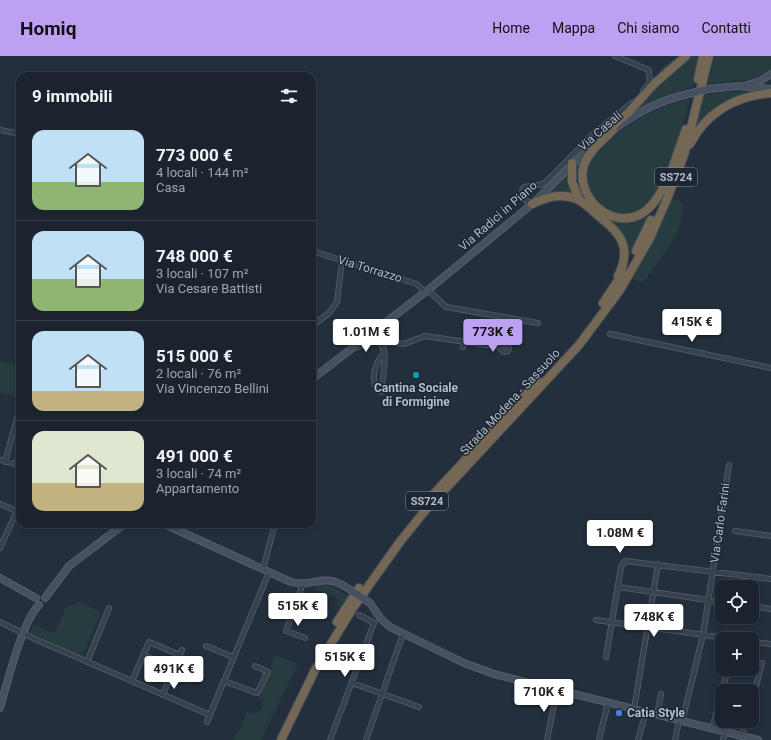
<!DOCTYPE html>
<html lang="it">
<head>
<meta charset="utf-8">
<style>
	body { margin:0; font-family:Roboto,sans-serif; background:#282f3a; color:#f1f3f6; height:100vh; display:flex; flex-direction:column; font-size:15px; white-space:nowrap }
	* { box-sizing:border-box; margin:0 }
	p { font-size:13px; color:#a0a4aa }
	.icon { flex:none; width:22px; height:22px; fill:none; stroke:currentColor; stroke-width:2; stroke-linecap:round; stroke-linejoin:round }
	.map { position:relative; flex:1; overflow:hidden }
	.drawer { position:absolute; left:16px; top:16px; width:300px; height:456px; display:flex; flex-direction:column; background:#1b232e; border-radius:12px; box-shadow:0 2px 6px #0003,0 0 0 1px #39404a }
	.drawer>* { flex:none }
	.buttons { position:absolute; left:715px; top:524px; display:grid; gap:8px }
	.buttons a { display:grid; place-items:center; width:44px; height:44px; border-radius:8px; background:#1b232e; box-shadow:0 2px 6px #0003,0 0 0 1px #39404a; font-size:20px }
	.price { position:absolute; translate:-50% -34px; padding:0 9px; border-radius:4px; background:#fff; color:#222; font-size:13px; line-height:26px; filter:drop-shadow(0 1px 2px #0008) }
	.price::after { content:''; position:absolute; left:50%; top:24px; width:12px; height:9px; margin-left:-6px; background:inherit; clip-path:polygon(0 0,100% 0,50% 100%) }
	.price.selected { background:#bca0f2; color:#111 }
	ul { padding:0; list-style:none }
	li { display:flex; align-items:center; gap:12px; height:100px; padding:0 16px }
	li+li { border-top:1px solid #39404a }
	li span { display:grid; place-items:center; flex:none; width:112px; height:80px; border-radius:12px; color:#555 }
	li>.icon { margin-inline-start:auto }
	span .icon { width:48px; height:48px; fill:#fffc; stroke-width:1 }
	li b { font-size:17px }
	h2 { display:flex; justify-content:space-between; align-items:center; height:48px; padding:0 16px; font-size:17px }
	header { display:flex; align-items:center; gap:24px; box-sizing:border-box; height:56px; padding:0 20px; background:#bca0f2; color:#111 }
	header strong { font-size:19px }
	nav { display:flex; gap:22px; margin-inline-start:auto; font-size:14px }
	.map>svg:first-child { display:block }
</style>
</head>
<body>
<header>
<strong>Homiq</strong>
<nav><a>Home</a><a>Mappa</a><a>Chi siamo</a><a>Contatti</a></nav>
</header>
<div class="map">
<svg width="771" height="684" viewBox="0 0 771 684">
	<rect width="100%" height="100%" fill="#242f3e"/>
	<path fill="#263c3f" d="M 681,0 L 658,22 C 660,8 670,5 681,0 Z
		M 690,0 L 701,0 L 693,31 L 639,51 L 658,29 Z
		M 715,0 L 771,0 L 771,14 L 751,23 L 708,28 Z
		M 758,35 C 728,43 714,52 694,74 L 704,39 L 722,36 Z
		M 690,43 C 683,67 665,134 648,150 C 622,173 582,145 588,112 C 590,100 601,91 610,84 C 636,62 657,51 690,43 Z
		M 586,100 L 586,145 L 576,130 L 576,110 Z
		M 570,115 L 574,138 L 545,138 Z
		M 678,143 L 683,148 C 685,178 659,202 644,226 L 629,223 L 654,182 L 672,144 Z
		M 653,152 L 628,202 C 626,184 621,175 609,163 Z
		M 0,305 L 20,309 L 20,341 L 0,337 Z
		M 317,529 L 331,530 L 348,540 L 341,552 L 336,549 L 339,545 L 337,542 L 312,532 Z
		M 79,546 L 101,556 L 82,601 L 31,577 L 33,568 L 54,578 L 66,551 Z
		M 275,599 L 298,608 L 261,684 L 233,684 L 237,675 L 239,676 L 247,654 L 249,658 L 258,656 L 262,651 L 263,643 L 258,643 L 272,612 L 270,611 Z"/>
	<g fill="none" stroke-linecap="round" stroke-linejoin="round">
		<g stroke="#565f6c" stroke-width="6">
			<path id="street" d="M 615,0 L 649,14 L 650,26 L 643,35
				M 0,74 L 20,78
				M 532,148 C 525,145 520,140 523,132 C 531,128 538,132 546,126 L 593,78 L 633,46
				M 312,195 L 417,228 L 425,236
				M 428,234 L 446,251 L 538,267
				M 312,270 L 329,257 L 337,246 L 342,205
				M 373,277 L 380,285 C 381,274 388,272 391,263
				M 610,278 L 771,312
				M501 292a4 4 0 1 1 8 0a4 4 0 1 1-8 0Z
				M 383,289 L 389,286 L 404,288 L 425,280 L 501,291
				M 463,291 L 464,285
				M 354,292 C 362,291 368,284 376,284 C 391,290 382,322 381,336 C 368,328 375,305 385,297
				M 312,331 L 315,320
				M 0,404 L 20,409
				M 5,406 L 20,352
				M 0,448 L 19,456
				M 735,475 L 771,480
				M 0,492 L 17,455
				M 263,513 L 275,468
				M 301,528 L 302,530 L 286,575 L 305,582
				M 618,531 L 722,546
				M 752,550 L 771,553
				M 596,564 L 733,583
				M 0,566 L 35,583 L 210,659
				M 752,586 L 771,588
				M 206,590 L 233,601
				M 143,599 L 174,612
				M 606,601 L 621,511 L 625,505 L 771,523
				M 87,606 L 109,552
				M 132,625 L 149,586 L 180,599
				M 224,625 L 257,637 L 268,616 L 255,610
				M 352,627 L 419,651
				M 722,635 L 728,613
				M 163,638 L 182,594
				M 752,645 L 762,607
				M 634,653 L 658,508
				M 657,659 L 661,638
				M 207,666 L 269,516
				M 682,666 L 703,579 L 729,409
				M 712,673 L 722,636
				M 742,680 L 746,665
				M 330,684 L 374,567 L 359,559
				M 366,684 L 403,578
				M 547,684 L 557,634
				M 599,684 L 608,647
				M 638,684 L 646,656
				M 675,684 L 679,665
				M 723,684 L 725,676"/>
		</g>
		<g stroke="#565f6c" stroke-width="8">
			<path id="secondary" d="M 747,29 L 760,25 L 771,18
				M 708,33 L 738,30 L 771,33
				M 616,72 C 636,57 660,45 684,39
				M 312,323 L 428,234 L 532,148 L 594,88
				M 164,468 L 291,526 C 314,532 324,515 349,533
				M 0,522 L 36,542
				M 45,542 L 69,510 L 124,468
				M 370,547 L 380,562 L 390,571 L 464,607 L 494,618 L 758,684
				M 0,652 C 7,628 22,565 39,549"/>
		</g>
		<g stroke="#434c59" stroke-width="10">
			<path id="highway" d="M 698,23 L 703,0
				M 613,74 C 603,84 589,95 584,109 C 575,139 608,173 639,159 C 654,152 659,137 668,125
				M 607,75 L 628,57 L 654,28 L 686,0
				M 690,88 C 707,56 736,40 771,37
				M 572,107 L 572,126 L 579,143
				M 667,128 L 686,73
				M 532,148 C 545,142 556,138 570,141 C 581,143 587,150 595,157 C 618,176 634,189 618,220
				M 636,195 L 651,164
				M 603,247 L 623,217
				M 432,440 L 538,325
				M 337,566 L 359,532
				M 281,684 L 315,614 L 353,552 L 399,487 L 424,456 L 579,289 L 620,234 L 650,182 L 667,143 L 684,99 L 709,0"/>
		</g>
		<use href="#street" stroke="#38414e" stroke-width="4.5"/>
		<use href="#secondary" stroke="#465061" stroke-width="6"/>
		<use href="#highway" stroke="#746855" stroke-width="8"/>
		<g stroke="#565f6c" stroke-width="8" stroke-linecap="butt">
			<path id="secondary-bridge" d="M 684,39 L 708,33
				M 349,533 L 370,547"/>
		</g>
		<use href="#secondary-bridge" stroke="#465061" stroke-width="6"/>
	</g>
	<circle fill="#0f9aa8" stroke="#1d2633" stroke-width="1.5" cx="416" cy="319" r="4"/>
	<circle fill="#3f7fe0" stroke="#1d2633" stroke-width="1.5" cx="619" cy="657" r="4"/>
	<g text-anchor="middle" stroke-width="3" stroke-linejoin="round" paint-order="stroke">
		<g fill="#1d2633" stroke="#878f9c" stroke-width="1">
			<rect x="655" y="112" width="42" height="18" rx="3"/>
			<rect x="406" y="436" width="42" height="18" rx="3"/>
		</g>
		<g font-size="11" font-weight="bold" fill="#b4bcc9">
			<text x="676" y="125">SS724</text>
			<text x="427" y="449">SS724</text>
		</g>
		<g font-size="12" fill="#b4bcc9" stroke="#1d2633">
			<text transform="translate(600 75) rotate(-41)" y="4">Via Casali</text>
			<text transform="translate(498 160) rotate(-41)" y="4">Via Radici in Piano</text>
			<text transform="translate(370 213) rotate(17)" y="4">Via Torrazzo</text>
			<text transform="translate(510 346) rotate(-47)" y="4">Strada Modena - Sassuolo</text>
			<text transform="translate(720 467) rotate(-82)" y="4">Via Carlo Farini</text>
		</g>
		<g font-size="12" font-weight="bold" fill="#b4bcc9" stroke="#1d2633">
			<text x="416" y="336">Cantina Sociale<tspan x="416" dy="14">di Formigine</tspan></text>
			<text x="627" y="661" text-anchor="start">Catia Style</text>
		</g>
	</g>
</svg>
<div class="buttons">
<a><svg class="icon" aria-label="locate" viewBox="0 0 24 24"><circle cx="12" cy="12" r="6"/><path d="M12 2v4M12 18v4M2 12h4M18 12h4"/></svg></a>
<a>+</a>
<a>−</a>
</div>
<b class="price" style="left:692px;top:287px">415K €</b>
<b class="price" style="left:366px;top:297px">1.01M €</b>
<b class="price selected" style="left:493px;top:297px">773K €</b>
<b class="price" style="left:620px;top:498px">1.08M €</b>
<b class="price" style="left:298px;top:571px">515K €</b>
<b class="price" style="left:654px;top:582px">748K €</b>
<b class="price" style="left:345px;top:622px">515K €</b>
<b class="price" style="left:174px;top:634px">491K €</b>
<b class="price" style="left:544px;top:657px">710K €</b>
<section class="drawer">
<h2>9 immobili<svg class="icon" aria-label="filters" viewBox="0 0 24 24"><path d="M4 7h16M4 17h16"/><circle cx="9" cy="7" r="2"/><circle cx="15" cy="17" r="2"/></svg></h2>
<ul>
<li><span style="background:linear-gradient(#bfe0f5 65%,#8fb573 0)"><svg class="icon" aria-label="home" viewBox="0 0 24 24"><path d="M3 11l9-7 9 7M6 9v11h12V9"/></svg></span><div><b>773 000 €</b><p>4 locali · 144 m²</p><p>Casa</p></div></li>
<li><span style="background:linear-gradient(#bfe0f5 60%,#8fb573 0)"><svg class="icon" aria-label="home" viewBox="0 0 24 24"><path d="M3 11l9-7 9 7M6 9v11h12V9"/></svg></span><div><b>748 000 €</b><p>3 locali · 107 m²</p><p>Via Cesare Battisti</p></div></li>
<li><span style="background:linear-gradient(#bfe0f5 75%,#c2b280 0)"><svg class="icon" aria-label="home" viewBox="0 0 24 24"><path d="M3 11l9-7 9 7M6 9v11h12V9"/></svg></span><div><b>515 000 €</b><p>2 locali · 76 m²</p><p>Via Vincenzo Bellini</p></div></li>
<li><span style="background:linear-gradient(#dfe7d0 65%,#c2b280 0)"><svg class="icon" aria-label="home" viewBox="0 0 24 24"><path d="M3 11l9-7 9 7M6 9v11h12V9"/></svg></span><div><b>491 000 €</b><p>3 locali · 74 m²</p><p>Appartamento</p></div></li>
</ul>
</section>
</div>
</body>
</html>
